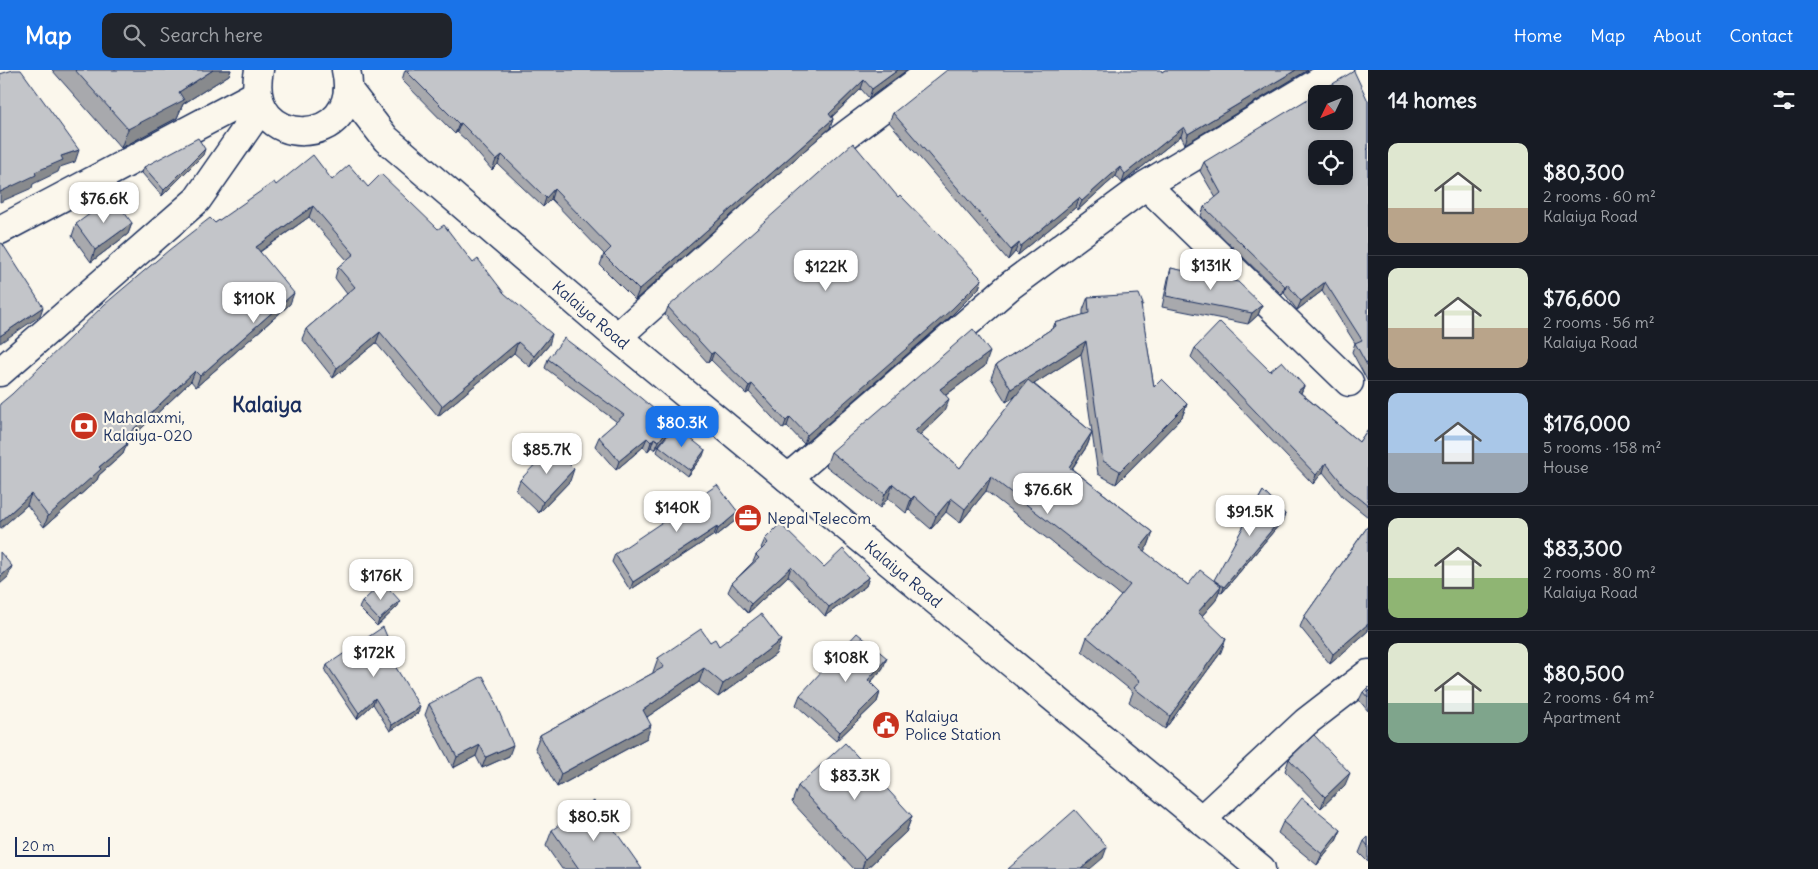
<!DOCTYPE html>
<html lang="en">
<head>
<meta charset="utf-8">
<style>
	body { margin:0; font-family:Delius,sans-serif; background:#20242c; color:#f1f3f6; height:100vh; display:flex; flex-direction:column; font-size:19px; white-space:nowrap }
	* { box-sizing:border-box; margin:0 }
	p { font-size:16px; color:#9ea1a6 }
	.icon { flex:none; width:28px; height:28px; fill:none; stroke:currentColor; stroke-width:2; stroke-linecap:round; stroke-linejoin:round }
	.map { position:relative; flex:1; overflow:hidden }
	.details { display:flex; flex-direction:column; background:#171b24; width:450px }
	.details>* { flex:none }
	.needle { width:32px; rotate:227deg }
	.controls { position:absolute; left:1308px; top:15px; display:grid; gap:10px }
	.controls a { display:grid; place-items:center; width:45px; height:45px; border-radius:10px; background:#171b24; box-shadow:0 2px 8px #0003; font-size:25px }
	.scale { position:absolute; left:15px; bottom:12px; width:95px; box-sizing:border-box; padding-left:5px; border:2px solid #1b2f5e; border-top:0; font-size:14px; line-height:18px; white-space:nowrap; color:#1b2f5e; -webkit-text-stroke:4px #fbf7ec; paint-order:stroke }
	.price { position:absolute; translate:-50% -42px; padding:0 11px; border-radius:10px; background:#fff; color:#222; font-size:16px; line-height:32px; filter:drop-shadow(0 1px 2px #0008) }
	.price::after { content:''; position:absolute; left:50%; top:30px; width:15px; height:11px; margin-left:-8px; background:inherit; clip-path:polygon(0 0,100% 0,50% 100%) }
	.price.selected { background:#1a73e8; color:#fff }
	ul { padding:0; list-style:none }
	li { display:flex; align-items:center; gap:15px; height:125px; padding:0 20px }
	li+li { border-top:1px solid #363941 }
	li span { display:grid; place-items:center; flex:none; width:140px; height:100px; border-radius:10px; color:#555 }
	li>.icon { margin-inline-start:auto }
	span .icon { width:60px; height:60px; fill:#fffc; stroke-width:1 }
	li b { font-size:21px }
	h2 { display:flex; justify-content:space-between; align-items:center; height:60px; padding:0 20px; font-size:21px }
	header { display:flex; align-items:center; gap:30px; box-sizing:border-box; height:70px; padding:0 25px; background:#1a73e8; color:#fff }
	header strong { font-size:24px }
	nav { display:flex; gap:28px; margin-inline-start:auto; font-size:18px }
	.search { width:350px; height:45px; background:#20242c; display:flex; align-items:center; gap:12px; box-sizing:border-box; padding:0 18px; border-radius:10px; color:#9ea1a6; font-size:19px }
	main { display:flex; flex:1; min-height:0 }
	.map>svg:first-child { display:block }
</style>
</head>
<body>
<header>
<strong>Map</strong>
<div class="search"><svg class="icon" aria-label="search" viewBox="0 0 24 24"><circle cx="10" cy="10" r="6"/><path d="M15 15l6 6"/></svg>Search here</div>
<nav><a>Home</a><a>Map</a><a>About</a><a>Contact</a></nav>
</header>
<main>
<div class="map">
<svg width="1368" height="799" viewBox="0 0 1368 799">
	<rect width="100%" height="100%" fill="#fbf7ec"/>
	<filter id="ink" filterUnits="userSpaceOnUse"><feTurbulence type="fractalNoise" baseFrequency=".02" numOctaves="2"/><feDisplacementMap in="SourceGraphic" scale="10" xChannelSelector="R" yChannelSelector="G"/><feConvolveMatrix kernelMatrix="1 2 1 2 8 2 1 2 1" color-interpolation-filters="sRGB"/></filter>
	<g filter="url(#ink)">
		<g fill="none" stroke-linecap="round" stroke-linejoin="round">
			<g stroke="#1b2f5e" stroke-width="31">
				<path id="minor" d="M 1146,115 L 1349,312
					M 0,160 L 257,24
					M 617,267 L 829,78 L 933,0
					M 788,408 L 1011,215 L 1146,115 L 1339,0
					M 1201,750 L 1306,652 L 1368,604"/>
			</g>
			<g stroke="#1b2f5e" stroke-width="31">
				<g id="major">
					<path d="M 259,0 C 242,83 365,80 346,0"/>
					<path id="s1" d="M 348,20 L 386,69 L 617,267 L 1261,799"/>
					<path d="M 0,302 L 197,130 L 261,38"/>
				</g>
			</g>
			<use href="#minor" stroke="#fbf7ec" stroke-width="28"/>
			<use href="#major" stroke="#fbf7ec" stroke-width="28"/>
		</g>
		<path fill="#a8a9ad" stroke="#1b2f5e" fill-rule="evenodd" d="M 52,0 L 231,0 L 229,5 L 183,34 L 177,48 L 121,78 Z
			M 405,0 L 907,0 L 869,28 L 861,19 L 832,47 L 833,49 L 830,58 L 635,230 L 600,195 L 604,184 L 551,129 L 543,137 L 498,94 L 492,100 L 467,71 L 457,62 L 455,64 L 402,10 Z
			M 1165,0 L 1308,0 L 1185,74 L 1181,66 L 1122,113 L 1116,106 L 1078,140 L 1076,137 L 1018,185 L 1015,182 L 1008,190 L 889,52 L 893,43 L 1162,2 Z
			M 1368,31 L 1368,312 L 1352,282 L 1355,273 L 1322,221 L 1297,240 L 1284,223 L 1282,225 L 1201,146 L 1204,137 L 1216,128 L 1200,101 L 1204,92 Z
			M 203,85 L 162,126 L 142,103 L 144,97 Z
			M 332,110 L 368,117 L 473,193 L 504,223 L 549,275 L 530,297 L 514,283 L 438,346 L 376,273 L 333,308 L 302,269 L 306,259 L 347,224 L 335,208 L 338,197 L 347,190 L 309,147 L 260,182 L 290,234 L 196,317 L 191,311 L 126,373 L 123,384 L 99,405 L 97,410 L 44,457 L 27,435 L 0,459 L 215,153 L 276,115 Z
			M 898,127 L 982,209 L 979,218 L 949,248 L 804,374 L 787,356 L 783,359 L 749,322 L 746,324 L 711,290 L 708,293 L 665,245 L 668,237 Z
			M 132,153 L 128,164 L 91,192 L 72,166 L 76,154 Z
			M 1171,198 L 1262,235 L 1258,245 L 1248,254 L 1162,237 L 1168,209 Z
			M 1088,227 L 1143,234 L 1141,238 L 1154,317 L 1187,334 L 1182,347 L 1116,414 L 1098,404 L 1092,363 L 1087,376 L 1072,399 L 1153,462 L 1148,476 L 1143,481 L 1188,515 L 1214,511 L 1263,421 L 1285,444 L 1283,450 L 1222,523 L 1219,521 L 1216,530 L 1202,546 L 1221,582 L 1165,659 L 1129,632 L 1133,622 L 1082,581 L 1087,567 L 1121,526 L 986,421 L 960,453 L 946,442 L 931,459 L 909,440 L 906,443 L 888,428 L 880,438 L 826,396 L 831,382 L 985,296 L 946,325 L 944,342 L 920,365 L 960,398 L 1016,326 L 1006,332 L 991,308 L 996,295 L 1053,258 L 1055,253 L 1083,245 L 1083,240 ZM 1081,284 L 1092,362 L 1034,314 Z
			M 1195,278 L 1270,301 L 1304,316 L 1301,323 L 1359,372 L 1368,359 L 1368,447 L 1343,427 L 1323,402 L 1313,414 L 1191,287 Z
			M 548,289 L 668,363 L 655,380 L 651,377 L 648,381 L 643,377 L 616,400 L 595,376 L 599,367 L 617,352 L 545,298 Z
			M 659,376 L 703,386 L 687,406 L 657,382 Z
			M 520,410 L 570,411 L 539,443 L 516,421 Z
			M 738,442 L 736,450 L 715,467 L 714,465 L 630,520 L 612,492 L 615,484 Z
			M 1368,456 L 1368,561 L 1330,594 L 1300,557 L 1304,547 Z
			M 765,469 L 824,497 L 869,507 L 866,516 L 825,546 L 788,506 L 748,543 L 728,522 L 732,513 L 753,492 L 756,485 L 762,479 L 761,478 Z
			M 362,532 L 398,536 L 377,556 L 359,538 Z
			M 710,572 L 719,576 L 776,584 L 718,627 L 699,612 L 647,647 L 647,668 L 557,717 L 535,678 L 540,665 L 653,603 L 653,602 L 658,588 Z
			M 327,595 L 397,600 L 418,643 L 390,661 L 373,634 L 357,649 L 325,601 Z
			M 883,598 L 870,613 L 880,622 L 877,632 L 836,671 L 796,635 L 800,625 Z
			M 1368,617 L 1368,641 L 1359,630 L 1363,622 Z
			M 494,632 L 509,686 L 482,698 L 476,686 L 453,698 L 425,645 L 429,634 Z
			M 1289,689 L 1345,715 L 1321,738 L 1285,701 Z
			M 798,716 L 912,746 L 906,762 L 866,799 L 854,799 L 792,732 Z
			M 1283,752 L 1341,760 L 1336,771 L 1317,795 L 1278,763 Z
			M 552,760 L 642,799 L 562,799 L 546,776 Z
			M 1368,767 L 1368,792 L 1359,783 L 1364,771 Z"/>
		<path fill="#888a8d" stroke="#1b2f5e" d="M 213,0 L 231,0 L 229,5 L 183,34 L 177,48 L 121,78 L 128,59 L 179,22 Z
			M 898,0 L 907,0 L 869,28 L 872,19 Z
			M 1296,0 L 1308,0 L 1185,74 L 1188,64 Z
			M 864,10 L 861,19 L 825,53 L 829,44 Z
			M 833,49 L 830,58 L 635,230 L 639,220 Z
			M 461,53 L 457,62 L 455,64 L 459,54 Z
			M 1184,57 L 1181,66 L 1122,113 L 1125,104 Z
			M 205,79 L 203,85 L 162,126 L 164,120 Z
			M 79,80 L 75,92 L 60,97 L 58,102 L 33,114 L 32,118 L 0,132 L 0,122 L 35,102 L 61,86 Z
			M 502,85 L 498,94 L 492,100 L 496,90 Z
			M 1120,97 L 1116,106 L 1078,140 L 1082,131 Z
			M 554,119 L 551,129 L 543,137 L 546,128 Z
			M 1079,128 L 1076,137 L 1018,185 L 1021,176 Z
			M 313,136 L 309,147 L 252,187 L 256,177 Z
			M 132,153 L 128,164 L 91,192 L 95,180 Z
			M 1019,173 L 1015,182 L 1008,190 L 1011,180 Z
			M 982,209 L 979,218 L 949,248 L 804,374 L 807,365 Z
			M 1325,212 L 1322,221 L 1297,240 L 1301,231 Z
			M 1287,214 L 1284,223 L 1282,225 L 1285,216 Z
			M 294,223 L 290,234 L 196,317 L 200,306 Z
			M 1262,235 L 1258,245 L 1248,254 L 1252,243 Z
			M 43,237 L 40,246 L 0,273 L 0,266 Z
			M 380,262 L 376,273 L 333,308 L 337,298 Z
			M 552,264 L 549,275 L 530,297 L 534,286 Z
			M 1086,271 L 1081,284 L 1006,332 L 1011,319 Z
			M 518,272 L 514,283 L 438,346 L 442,336 Z
			M 714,282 L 711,290 L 708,293 L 711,284 Z
			M 990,282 L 985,296 L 935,333 L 940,319 Z
			M 195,301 L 191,311 L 119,380 L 123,369 Z
			M 752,314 L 749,322 L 746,324 L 749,316 Z
			M 1304,316 L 1300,325 L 1298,321 Z
			M 949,329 L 944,342 L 910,374 L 915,361 Z
			M 1187,334 L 1182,347 L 1116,414 L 1120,401 Z
			M 790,347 L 787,356 L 783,359 L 786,351 Z
			M 672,354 L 668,363 L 655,380 L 659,371 Z
			M 1092,362 L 1087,376 L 1064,410 L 1069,397 Z
			M 647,368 L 643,377 L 616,400 L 619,391 Z
			M 654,368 L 651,377 L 648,381 L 651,372 Z
			M 127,374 L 123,384 L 99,405 L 97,410 L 44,457 L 48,446 L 99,397 Z
			M 705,380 L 703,386 L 687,406 L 690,400 Z
			M 1326,393 L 1323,402 L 1313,414 L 1316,405 Z
			M 574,399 L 570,411 L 539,443 L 543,432 Z
			M 991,407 L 986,421 L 960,453 L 965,439 Z
			M 893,414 L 888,428 L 880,438 L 885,424 Z
			M 31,424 L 27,435 L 0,459 L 0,452 Z
			M 914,426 L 909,440 L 906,443 L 911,429 Z
			M 951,428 L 946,442 L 931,459 L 936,446 Z
			M 738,442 L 736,450 L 715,467 L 718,459 Z
			M 1285,444 L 1283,450 L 1222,523 L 1224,517 Z
			M 717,457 L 714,465 L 630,520 L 633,512 Z
			M 1153,462 L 1148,476 L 1135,492 L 1140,478 Z
			M 12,496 L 8,507 L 0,514 L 0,507 Z
			M 791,497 L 788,506 L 748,543 L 751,534 Z
			M 869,507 L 866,516 L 825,546 L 829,537 Z
			M 1221,516 L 1216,530 L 1193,556 L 1198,542 Z
			M 400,531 L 398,536 L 377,556 L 379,550 Z
			M 1368,554 L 1368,561 L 1330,594 L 1333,584 Z
			M 1226,569 L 1221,582 L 1165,659 L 1170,646 Z
			M 781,570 L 776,584 L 718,627 L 723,614 Z
			M 887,588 L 883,598 L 864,620 L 868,610 Z
			M 704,598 L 699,612 L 638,653 L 643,640 Z
			M 880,622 L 877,632 L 836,671 L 840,662 Z
			M 375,628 L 373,634 L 357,649 L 359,643 Z
			M 420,637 L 418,643 L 390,661 L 392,655 Z
			M 651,655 L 647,668 L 557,717 L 561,704 Z
			M 480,675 L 476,686 L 453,698 L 457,687 Z
			M 513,675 L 509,686 L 482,698 L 486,687 Z
			M 1350,703 L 1345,715 L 1321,738 L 1325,727 Z
			M 912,746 L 906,762 L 866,799 L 862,799 L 865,789 Z
			M 1341,760 L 1336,771 L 1317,795 L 1322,784 Z
			M 1107,777 L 1103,788 L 1090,799 L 1081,799 Z"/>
		<path fill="#c3c5c9" stroke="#1b2f5e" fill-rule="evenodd" d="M 13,0 L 21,0 L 79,80 L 61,86 L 63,90 L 35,102 L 36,105 L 0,122 L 0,4 Z
			M 75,0 L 213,0 L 179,22 L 184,30 L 128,59 Z
			M 405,0 L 898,0 L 872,19 L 864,10 L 829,44 L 833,49 L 639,220 L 604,185 L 611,178 L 554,119 L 546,128 L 502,85 L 496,90 L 470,62 L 461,53 L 459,54 Z
			M 947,0 L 1161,0 L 1162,2 L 1165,0 L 1296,0 L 1188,64 L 1184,57 L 1125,104 L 1120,97 L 1082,131 L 1079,128 L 1021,176 L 1019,173 L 1011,180 L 893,43 Z
			M 1354,1 L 1368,31 L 1368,79 L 1367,79 L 1368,80 L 1368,297 L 1355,273 L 1362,270 L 1325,212 L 1301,231 L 1287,214 L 1285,216 L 1204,137 L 1221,123 L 1204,92 ZM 1316,24 L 1344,24 L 1344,51 L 1316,51 ZM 1316,79 L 1344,79 L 1344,106 L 1316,106 Z
			M 198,68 L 205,79 L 164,120 L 144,97 Z
			M 853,73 L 898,127 L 900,125 L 982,209 L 952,239 L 807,365 L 790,347 L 786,351 L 752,314 L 749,316 L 714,282 L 711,284 L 668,237 Z
			M 313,85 L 332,110 L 349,95 L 368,117 L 381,104 L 438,159 L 444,155 L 473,193 L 478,189 L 504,223 L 552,264 L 534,286 L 518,272 L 442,336 L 380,262 L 337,298 L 306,259 L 355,217 L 338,197 L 354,184 L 313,136 L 256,177 L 294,223 L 200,306 L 195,301 L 123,369 L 127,374 L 99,397 L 101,399 L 48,446 L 31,424 L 0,452 L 0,334 L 12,324 L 105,234 L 169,180 L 210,148 L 215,153 L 274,112 L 276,115 Z
			M 113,127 L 132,153 L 95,180 L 76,154 Z
			M 2,173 L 43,237 L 0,266 L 0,174 Z
			M 1171,198 L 1238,212 L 1262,235 L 1252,243 L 1166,226 Z
			M 1139,224 L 1143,234 L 1141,235 L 1154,317 L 1162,309 L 1187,334 L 1120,401 L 1103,391 L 1086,271 L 1011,319 L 996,295 L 1056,256 L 1055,253 L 1089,243 L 1088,227 Z
			M 1220,252 L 1270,301 L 1282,291 L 1304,316 L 1298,321 L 1359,372 L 1368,359 L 1368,435 L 1346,418 L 1326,393 L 1316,405 L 1195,278 Z
			M 973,259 L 990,282 L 940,319 L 949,329 L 915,361 L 960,398 L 1028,310 L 1092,362 L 1069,397 L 1153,462 L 1140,478 L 1188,515 L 1200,500 L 1221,516 L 1198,542 L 1226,569 L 1170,646 L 1134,618 L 1140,611 L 1087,567 L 1130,515 L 991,407 L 965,439 L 951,428 L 936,446 L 914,426 L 911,429 L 893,414 L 885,424 L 831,382 Z
			M 564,268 L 618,309 L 672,354 L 659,371 L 654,368 L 651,372 L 647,368 L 619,391 L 599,367 L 624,345 L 548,289 Z
			M 675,356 L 705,380 L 690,400 L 659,376 Z
			M 552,377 L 574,399 L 543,432 L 520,410 Z
			M 717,415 L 738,442 L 718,459 L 717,457 L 633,512 L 615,484 Z
			M 1263,421 L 1285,444 L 1224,517 L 1214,510 Z
			M 780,454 L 824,497 L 843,479 L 869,507 L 829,537 L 791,497 L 751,534 L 732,513 L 759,488 L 756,485 L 768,473 L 765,469 Z
			M 1368,456 L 1368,554 L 1333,584 L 1304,547 Z
			M 0,482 L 12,496 L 0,507 Z
			M 383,512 L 400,531 L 379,550 L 362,532 Z
			M 761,544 L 781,570 L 723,614 L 704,598 L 643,640 L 651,655 L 561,704 L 540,665 L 664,597 L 658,588 L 701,559 L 710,572 L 715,569 L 719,576 Z
			M 383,557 L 399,595 L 395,596 L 420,637 L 392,655 L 375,628 L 359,643 L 327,595 Z
			M 857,563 L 887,588 L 868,610 L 880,622 L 840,662 L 800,625 Z
			M 483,606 L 495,629 L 494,630 L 513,675 L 486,687 L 480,675 L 457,687 L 429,634 Z
			M 1368,617 L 1368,628 L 1363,622 Z
			M 1314,665 L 1350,703 L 1325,727 L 1289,689 Z
			M 845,673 L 912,746 L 865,789 L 798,716 Z
			M 1302,728 L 1341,760 L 1322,784 L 1283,752 Z
			M 594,731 L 642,799 L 579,799 L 552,760 Z
			M 1075,740 L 1107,777 L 1081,799 L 1008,799 Z
			M 1368,767 L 1368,776 L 1364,771 Z"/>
	</g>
	<defs>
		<g id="bank-disc" transform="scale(1.4375)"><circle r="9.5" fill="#c8321e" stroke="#fbf7ec"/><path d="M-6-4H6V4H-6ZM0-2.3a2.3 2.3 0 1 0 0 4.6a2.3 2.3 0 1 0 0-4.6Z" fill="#fff"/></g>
		<g id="office-disc" transform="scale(1.4375)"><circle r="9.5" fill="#c8321e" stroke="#fbf7ec"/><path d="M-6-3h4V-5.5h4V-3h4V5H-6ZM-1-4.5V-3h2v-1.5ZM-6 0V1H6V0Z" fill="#fff"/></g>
		<g id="civic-disc" transform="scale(1.4375)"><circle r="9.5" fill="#c8321e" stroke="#fbf7ec"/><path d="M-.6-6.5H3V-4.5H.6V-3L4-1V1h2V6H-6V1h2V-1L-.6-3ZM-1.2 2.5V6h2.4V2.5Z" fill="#fff"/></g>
	</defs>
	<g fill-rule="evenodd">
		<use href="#bank-disc" x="84" y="356"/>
		<use href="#office-disc" x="748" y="448"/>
		<use href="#civic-disc" x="886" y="655"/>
	</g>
	<g text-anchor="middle" stroke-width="4.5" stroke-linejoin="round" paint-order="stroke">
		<g font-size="16" fill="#1b2f5e" stroke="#fbf7ec">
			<text dy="6" stroke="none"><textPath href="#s1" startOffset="332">Kalaiya Road</textPath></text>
			<text dy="6" stroke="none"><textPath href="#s1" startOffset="738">Kalaiya Road</textPath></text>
		</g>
		<g font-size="16" fill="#1b2f5e" stroke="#fbf7ec" text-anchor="start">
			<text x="103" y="353">Mahalaxmi,<tspan x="103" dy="18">Kalaiya-020</tspan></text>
			<text x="767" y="454">Nepal Telecom</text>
			<text x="905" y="652">Kalaiya<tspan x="905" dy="18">Police Station</tspan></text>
		</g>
		<g font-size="21" font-weight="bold" fill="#1b2f5e" stroke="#fbf7ec">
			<text x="267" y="342">Kalaiya</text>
		</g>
	</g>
</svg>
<div class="controls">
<a><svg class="needle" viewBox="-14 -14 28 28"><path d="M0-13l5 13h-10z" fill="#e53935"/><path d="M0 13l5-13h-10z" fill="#9ea1a6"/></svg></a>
<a><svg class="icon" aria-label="locate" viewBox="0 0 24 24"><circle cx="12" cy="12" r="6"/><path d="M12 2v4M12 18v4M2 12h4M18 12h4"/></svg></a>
</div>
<div class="scale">20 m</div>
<b class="price" style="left:104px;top:154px">$76.6K</b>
<b class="price" style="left:1211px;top:221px">$131K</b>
<b class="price" style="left:826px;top:222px">$122K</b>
<b class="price" style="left:254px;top:254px">$110K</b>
<b class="price selected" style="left:682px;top:378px">$80.3K</b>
<b class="price" style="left:547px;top:405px">$85.7K</b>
<b class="price" style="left:1048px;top:445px">$76.6K</b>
<b class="price" style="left:677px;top:463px">$140K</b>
<b class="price" style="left:1250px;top:467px">$91.5K</b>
<b class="price" style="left:381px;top:531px">$176K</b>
<b class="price" style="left:374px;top:608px">$172K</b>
<b class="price" style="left:846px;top:613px">$108K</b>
<b class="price" style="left:855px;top:731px">$83.3K</b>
<b class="price" style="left:594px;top:772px">$80.5K</b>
</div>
<section class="details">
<h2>14 homes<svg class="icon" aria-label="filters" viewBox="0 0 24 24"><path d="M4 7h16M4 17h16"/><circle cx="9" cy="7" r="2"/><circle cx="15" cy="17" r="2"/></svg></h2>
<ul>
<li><span style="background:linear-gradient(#dfe7d0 65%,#b9a48a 0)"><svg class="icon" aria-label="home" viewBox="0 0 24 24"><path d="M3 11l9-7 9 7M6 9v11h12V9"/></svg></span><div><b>$80,300</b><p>2 rooms · 60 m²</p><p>Kalaiya Road</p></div></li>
<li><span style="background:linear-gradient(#dfe7d0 60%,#b9a48a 0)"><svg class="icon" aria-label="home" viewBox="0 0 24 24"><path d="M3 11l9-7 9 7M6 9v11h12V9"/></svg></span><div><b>$76,600</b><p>2 rooms · 56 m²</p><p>Kalaiya Road</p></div></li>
<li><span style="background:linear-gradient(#a9c7e8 60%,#9aa5b1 0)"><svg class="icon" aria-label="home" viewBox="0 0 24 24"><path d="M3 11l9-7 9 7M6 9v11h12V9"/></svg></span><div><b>$176,000</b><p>5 rooms · 158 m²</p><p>House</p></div></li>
<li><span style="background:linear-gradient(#dfe7d0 60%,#8fb573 0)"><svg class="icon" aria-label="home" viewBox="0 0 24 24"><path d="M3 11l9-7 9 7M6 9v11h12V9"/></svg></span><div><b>$83,300</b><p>2 rooms · 80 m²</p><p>Kalaiya Road</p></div></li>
<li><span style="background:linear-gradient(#dfe7d0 60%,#7fa58c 0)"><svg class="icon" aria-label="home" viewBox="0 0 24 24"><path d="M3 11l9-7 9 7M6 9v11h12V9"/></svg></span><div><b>$80,500</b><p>2 rooms · 64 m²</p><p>Apartment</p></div></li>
</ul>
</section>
</main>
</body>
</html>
